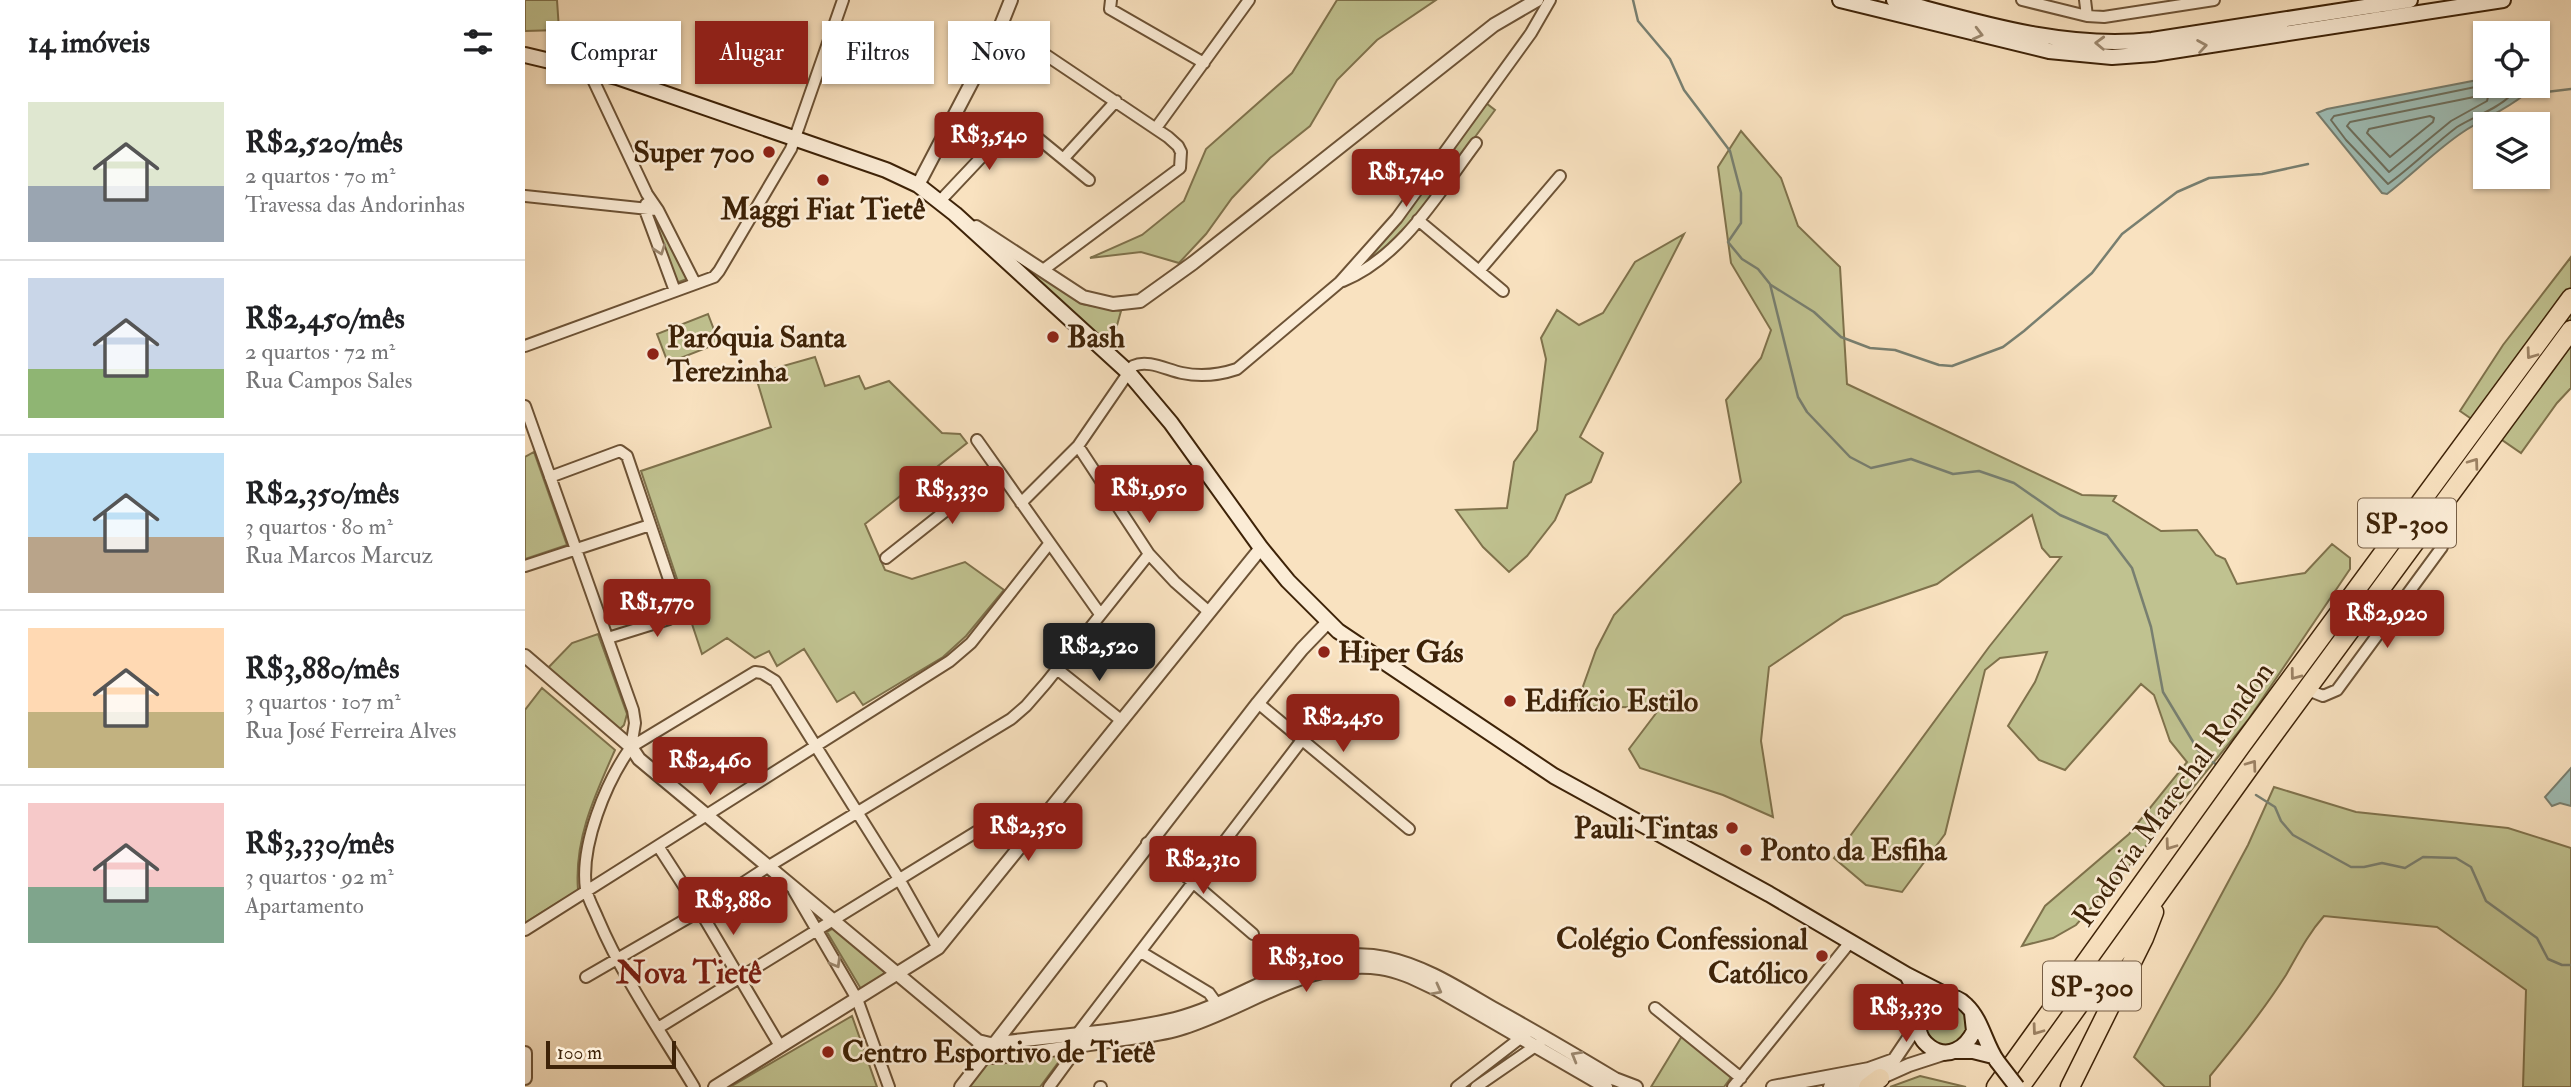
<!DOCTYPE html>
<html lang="pt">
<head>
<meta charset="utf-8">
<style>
	body { margin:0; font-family:"IM FELL Double Pica",serif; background:#f6f6f6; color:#202124; height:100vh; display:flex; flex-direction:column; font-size:26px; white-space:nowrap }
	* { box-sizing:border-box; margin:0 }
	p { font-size:23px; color:#757577 }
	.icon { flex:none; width:38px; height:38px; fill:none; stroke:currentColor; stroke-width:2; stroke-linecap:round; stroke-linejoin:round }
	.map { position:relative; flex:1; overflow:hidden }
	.panel { display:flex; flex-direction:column; background:#fff; width:525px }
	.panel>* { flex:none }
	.guide { position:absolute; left:21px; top:21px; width:665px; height:63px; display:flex; gap:14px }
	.fabs { position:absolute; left:1948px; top:21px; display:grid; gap:14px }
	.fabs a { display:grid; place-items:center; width:77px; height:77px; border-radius:0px; background:#fff; box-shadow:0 2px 5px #0004; font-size:35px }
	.scale { position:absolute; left:21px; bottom:18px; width:130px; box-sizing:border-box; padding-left:7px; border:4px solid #3e2308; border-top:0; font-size:19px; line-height:24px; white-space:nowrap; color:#3e2308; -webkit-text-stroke:5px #fbecd6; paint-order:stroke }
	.price { position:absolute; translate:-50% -60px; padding:0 16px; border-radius:7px; background:#8f2418; color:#fff; font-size:23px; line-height:46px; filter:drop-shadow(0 2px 4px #0008) }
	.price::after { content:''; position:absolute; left:50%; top:42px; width:21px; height:16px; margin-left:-10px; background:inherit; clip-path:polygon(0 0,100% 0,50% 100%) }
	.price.on { background:#222; color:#fff }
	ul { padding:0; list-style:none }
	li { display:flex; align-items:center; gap:21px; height:175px; padding:0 28px }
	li+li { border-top:2px solid #e0e0e0 }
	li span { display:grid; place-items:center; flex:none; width:196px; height:140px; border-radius:0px; color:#555 }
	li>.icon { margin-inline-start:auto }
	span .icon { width:84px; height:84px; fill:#fffc; stroke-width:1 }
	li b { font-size:30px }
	h2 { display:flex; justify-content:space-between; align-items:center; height:84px; padding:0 28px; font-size:30px }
	.pill { padding:0 24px; border-radius:0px; background:#fff; box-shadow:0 2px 5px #0004; font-size:24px; line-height:63px }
	.pill.on { background:#8f2418; color:#fff }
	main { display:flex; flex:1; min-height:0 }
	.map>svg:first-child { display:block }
</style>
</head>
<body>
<main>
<section class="panel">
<h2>14 imóveis<svg class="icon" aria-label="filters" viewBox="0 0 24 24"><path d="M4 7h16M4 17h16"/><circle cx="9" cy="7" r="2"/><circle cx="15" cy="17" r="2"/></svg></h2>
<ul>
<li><span style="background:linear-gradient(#dfe7d0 60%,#9aa5b1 0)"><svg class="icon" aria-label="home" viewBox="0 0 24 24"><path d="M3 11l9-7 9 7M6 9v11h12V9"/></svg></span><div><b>R$2,520/mês</b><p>2 quartos · 70 m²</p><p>Travessa das Andorinhas</p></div></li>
<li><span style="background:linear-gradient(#c9d6e8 65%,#8fb573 0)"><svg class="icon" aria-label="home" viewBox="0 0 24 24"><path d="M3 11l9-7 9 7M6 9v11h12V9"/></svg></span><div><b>R$2,450/mês</b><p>2 quartos · 72 m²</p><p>Rua Campos Sales</p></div></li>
<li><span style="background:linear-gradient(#bfe0f5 60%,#b9a48a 0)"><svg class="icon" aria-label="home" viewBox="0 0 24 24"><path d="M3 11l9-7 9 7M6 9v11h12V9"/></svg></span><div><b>R$2,350/mês</b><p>3 quartos · 80 m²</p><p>Rua Marcos Marcuz</p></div></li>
<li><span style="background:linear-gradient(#ffd9b3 60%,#c2b280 0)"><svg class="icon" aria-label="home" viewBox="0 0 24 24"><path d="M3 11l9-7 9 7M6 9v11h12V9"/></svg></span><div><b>R$3,880/mês</b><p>3 quartos · 107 m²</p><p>Rua José Ferreira Alves</p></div></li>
<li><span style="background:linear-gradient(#f6c9c9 60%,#7fa58c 0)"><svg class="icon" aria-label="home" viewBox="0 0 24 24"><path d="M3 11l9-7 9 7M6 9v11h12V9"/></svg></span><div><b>R$3,330/mês</b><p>3 quartos · 92 m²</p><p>Apartamento</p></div></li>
</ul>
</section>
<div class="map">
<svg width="2046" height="1087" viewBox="0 0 2046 1087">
	<rect width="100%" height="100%" fill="#f9e2c0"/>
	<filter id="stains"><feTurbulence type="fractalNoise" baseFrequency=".00286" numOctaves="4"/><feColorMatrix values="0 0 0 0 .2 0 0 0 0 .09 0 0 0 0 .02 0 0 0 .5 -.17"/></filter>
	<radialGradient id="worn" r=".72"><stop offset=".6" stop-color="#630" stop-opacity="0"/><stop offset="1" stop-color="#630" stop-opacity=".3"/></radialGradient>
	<path fill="#c0c290" stroke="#7f724c" stroke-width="2" d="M 0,0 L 32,0 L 34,30 L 0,31 Z
		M 812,0 L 911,0 L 852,40 L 812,80 L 785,126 L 745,158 L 707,198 L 681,234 L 654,263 L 616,252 L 565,258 L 617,235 L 659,201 L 681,149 L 767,73 Z
		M 961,103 L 970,110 L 892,215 L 866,244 L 833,268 Z
		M 1216,131 L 1256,178 L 1273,226 L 1315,267 L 1322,384 L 1557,495 L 1591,496 L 1588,501 L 1636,531 L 1672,530 L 1691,555 L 1700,559 L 1712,584 L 1780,573 L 1807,544 L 1825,558 L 1825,569 L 1723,720 L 1616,852 L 1551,925 L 1528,938 L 1497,946 L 1520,906 L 1604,834 L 1662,762 L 1645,741 L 1629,695 L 1616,684 L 1540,770 L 1514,760 L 1483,726 L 1510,682 L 1522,652 L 1475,658 L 1460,670 L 1420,834 L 1377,892 L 1341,885 L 1309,858 L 1464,647 L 1536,557 L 1525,557 L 1517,548 L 1507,515 L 1412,584 L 1319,616 L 1244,667 L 1236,741 L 1248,817 L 1198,795 L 1115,768 L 1104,749 L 1135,708 L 1051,706 L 1071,650 L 1089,615 L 1216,482 L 1201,400 L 1236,358 L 1246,330 L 1206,263 L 1193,167 Z
		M 134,219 L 162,279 L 151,283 L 127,220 Z
		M 1159,234 L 1055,437 L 1078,453 L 1066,482 L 1041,495 L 1030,520 L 1002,556 L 984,572 L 958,547 L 931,510 L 982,508 L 989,462 L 1012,430 L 1021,359 L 1016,338 L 1032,310 L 1054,325 L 1078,313 L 1110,262 Z
		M 482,253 L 557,304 L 596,311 L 586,347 Z
		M 2046,257 L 2046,388 L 2032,403 L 1996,453 L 1935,411 L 1978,345 Z
		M 183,314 L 194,343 L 143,363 L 132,334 Z
		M 290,357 L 300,386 L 334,376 L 340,389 L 364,381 L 417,433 L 435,434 L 442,443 L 340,524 L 360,570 L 387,579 L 440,562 L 479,590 L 441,636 L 418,657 L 338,705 L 329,692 L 312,702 L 279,649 L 252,666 L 244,651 L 230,658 L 202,638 L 177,654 L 116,471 L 246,427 L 230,374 Z
		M 9,452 L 42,545 L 0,559 L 0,457 Z
		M 73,634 L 102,714 L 99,725 L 92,732 L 20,671 L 47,643 Z
		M 17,688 L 90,750 C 70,795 49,839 53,890 L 0,923 L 0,710 Z
		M 1749,787 L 1831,812 L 1983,828 L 2046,848 L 2046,1087 L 1998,1087 L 2001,990 L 1912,927 L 1799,916 C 1783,934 1773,954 1761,975 C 1738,1011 1712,1043 1685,1076 L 1685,1087 L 1640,1087 L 1609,1057 L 1723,845 Z
		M 309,928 L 363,973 L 336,989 L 302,932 Z
		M1400 1025a21 21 0 1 1 42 0a21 21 0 1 1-42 0Z
		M 327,1016 L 352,1087 L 205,1087 Z
		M 1157,1036 L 1207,1076 L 1199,1087 L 1126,1087 Z
		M 530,1054 L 535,1060 L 515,1087 L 440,1087 L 460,1064 Z
		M 1395,1076 L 1441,1087 L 1365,1087 Z"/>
	<path fill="#9ebdb5" stroke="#787f70" stroke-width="2" d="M 1958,79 L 1960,86 L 1987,87 L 1999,95 C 1979,111 1959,118 1938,132 C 1911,150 1888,174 1862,194 L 1857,193 L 1792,113 L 1802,109 Z
		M 2046,768 L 2046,806 L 2035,803 L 2027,806 L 2020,797 Z"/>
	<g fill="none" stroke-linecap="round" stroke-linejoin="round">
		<path stroke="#6e705e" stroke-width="2" d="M 1960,85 L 1809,116 L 1806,120 L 1821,140 L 1863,184 C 1887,167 1908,145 1932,127 C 1949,116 1971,110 1985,96 L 1982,86
			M 1959,95 L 1963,97 L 1962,101 L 1926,121 L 1864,172 L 1822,126 L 1825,122 Z
			M 1905,116 L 1909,118 L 1908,122 L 1865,157 L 1842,133 L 1844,129 Z"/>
		<path stroke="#787f70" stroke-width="2.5" d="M 1108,0 L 1113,21 L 1145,59 L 1159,90 L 1205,151 L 1216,193 L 1216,223 L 1203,242 L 1217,259 L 1233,269 L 1245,284 L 1273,397 L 1282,412 L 1325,457 L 1346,468 L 1386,459 L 1428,474 L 1454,471 L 1489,483 L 1535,515 L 1582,535 L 1607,568 L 1626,627 L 1638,692 L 1673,750 L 1693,766
			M 1997,95 L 2046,89
			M 1246,285 L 1289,312 L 1316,337 L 1345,348 L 1370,350 L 1414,365 L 1427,366 L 1478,347 L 1499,331 L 1567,273 L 1597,234 L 1652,192 L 1684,178 L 1737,174 L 1783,164
			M 1731,795 L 1750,807 L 1756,821 L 1768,835 L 1826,867 L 1839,867 L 1857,863 L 1880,868 L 1898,857 L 1931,858 L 1946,867 L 1961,901 L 2012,938 L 2023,959 L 2037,965 L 2046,965"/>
		<g stroke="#6d5336" stroke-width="14">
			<path id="minor" d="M 586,0 L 585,9 L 679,63
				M 1497,0 L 1562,16 L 1579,17 L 1689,0
				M 1560,0 L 1562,16
				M 474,30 L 509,47 L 643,137 L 653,146 L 656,152 L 655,168 L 518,270
				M 63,69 L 122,194 L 133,210 L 170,283
				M 631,128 L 724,0
				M 539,158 L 591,101
				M 0,196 L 133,210
				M 415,201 L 465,148 L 498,126 L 564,180
				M 121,204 L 120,210 L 150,291
				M 893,220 L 978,291
				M 954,271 L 1035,176
				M 818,281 C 878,256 914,192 951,143
				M 0,346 L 189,277 L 194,271 L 266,149 L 318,0
				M 0,406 L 108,710 L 110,723 L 106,747
				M 452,440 L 575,614
				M 553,446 L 624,554 L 650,582 L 684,612
				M 25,477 L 95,451 L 102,456 L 154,609 L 144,619 L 83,638
				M 496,503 L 553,446 L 608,366 C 623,359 642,370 657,373 C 676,377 694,375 712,369 L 815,282 L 872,218 L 1006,33 L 1025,0
				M 361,558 L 472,470
				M 0,566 L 125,525
				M 532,669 L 597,721
				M 1783,690 L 1798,696 L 1812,690 L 1917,547
				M 733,703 L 884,829
				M 622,843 L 728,934
				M 133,846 L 175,911 L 255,1046
				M 269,891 L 332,999 L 364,1087
				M 0,930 L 425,661 L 446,643 L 524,544
				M 616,952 L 684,993 L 697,1011
				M 61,977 L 175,911 L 244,866 L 486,719 L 501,706 L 521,683 L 624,554
				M 1130,1008 L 1216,1078
				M 133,1028 L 451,832
				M 553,1033 L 777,740
				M 169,1087 C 136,1032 98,978 73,919 C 69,909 63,899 61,889 C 55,845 81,782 106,747 L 230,672 L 237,673 L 250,681 L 374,879 L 413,948
				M 524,1087 L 554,1046
				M 575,1087 L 576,1087
				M 932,1087 L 1002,1033
				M 951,1087 L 1015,1043
				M 1208,1087 L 1326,941"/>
		</g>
		<g stroke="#6d5336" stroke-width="16">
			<path id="tertiary" d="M 393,185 L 474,30 L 486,0
				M 451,227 L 558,297 L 588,304 L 615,301 L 668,263 L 969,25 L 1012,0
				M 0,656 L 106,747 L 114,759 L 453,1041 L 459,1057 L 470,1057 C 511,1053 551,1046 591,1040 C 612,1037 634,1035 654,1029 C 720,1010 783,958 855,968 C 877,971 896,982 915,991 L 1081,1087
				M 453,1041 L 465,1044 L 482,1042 C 537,1035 596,1032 650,1019 C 721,1001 784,942 861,958 C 900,966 936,990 971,1010 C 1011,1032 1050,1055 1090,1079 L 1111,1087
				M 0,1053 L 0,1078
				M 1365,1066 L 1394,1023
				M 1355,1078 L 1384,1065 L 1421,1053
				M 190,1087 L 413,948 L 736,548
				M 436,1087 L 733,703 L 777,649 L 803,622
				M 1248,1087 L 1344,1069 L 1369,1060
				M 1305,1087 L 1351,1080"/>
		</g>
		<g stroke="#3e2308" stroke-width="18">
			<path id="secondary" d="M 1315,0 L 1524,51 L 1587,57 L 1628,54 L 1978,0
				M 1369,0 C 1453,22 1539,50 1627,40 L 1885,0
				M 0,55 L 92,77 L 361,170 L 393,185 L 430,214 L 603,372 L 646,423 L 736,548 L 763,581 L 813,631 L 1029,776 L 1244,894 L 1382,975 L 1425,997
				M 1382,975 L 1391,992 L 1396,1013
				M 1447,1013 L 1449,1031 C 1441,1048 1423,1060 1405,1047 C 1374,1025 1414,978 1441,1005 C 1457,1020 1460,1044 1472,1061
				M 1430,1051 L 1448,1051 L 1468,1056"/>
		</g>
		<g stroke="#3e2308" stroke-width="21">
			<path id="trunk" d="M 1343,1087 L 1355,1078
				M 1471,1087 L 1716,746 L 2046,298
				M 1495,1087 L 1732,757 L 2046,330
				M 1545,1087 L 1619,938 L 1629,912"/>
		</g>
		<use href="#minor" stroke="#fbecd6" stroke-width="10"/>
		<use href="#tertiary" stroke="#fbecd6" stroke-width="12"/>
		<use href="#secondary" stroke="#fbecd6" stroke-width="14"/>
		<use href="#trunk" stroke="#f9e2c0" stroke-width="18"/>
		<g stroke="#3e2308" stroke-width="18" stroke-linecap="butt">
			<path id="secondary-bridge" d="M 1472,1061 L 1492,1087"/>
		</g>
		<use href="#secondary-bridge" stroke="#fbecd6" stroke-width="14"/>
	</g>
	<defs><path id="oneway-chevron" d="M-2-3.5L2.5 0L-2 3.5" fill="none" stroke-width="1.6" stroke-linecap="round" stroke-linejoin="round" transform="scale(1.75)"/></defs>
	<g stroke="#9c886f">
		<use href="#oneway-chevron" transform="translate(1453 34) rotate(14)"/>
		<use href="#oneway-chevron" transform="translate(1575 43) rotate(-178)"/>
		<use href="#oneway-chevron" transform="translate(1677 46) rotate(-9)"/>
		<use href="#oneway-chevron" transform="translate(135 250) rotate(70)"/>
		<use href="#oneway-chevron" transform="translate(311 963) rotate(60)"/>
		<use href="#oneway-chevron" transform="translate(912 990) rotate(28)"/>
		<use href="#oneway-chevron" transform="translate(1051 1056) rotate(-150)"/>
	</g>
	<g stroke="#9c8264">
		<use href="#oneway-chevron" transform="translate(2006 354) rotate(126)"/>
		<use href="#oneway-chevron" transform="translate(1949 463) rotate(-54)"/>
		<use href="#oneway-chevron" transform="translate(1770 675) rotate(127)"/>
		<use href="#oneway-chevron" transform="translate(1727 765) rotate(-54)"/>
		<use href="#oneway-chevron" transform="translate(1645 845) rotate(126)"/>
		<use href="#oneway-chevron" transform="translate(1512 1030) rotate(126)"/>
	</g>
	<g fill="#8f2418" stroke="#fbecd6" stroke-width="2.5">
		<circle cx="244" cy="152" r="7"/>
		<circle cx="298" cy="180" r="7"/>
		<circle cx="528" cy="337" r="7"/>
		<circle cx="128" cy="354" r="7"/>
		<circle cx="799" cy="652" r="7"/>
		<circle cx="985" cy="701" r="7"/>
		<circle cx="1207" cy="828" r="7"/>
		<circle cx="1221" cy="850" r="7"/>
		<circle cx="1297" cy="956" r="7"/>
		<circle cx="303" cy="1052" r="7"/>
	</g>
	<g text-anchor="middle" stroke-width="5" stroke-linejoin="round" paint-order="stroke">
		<g fill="#fbecd6" stroke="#775f46" stroke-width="2">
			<rect x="1833" y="498.5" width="98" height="49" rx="5"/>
			<rect x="1518" y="961.5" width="98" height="49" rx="5"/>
		</g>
		<g font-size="28" font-weight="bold" fill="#3e2308">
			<text x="1882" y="533">SP-300</text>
			<text x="1567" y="996">SP-300</text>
		</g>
		<g font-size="30" font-weight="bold" fill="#3e2308" stroke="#fbecd6" text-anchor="start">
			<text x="230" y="162" text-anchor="end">Super 700</text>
			<text x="298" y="219" text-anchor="middle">Maggi Fiat Tietê</text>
			<text x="142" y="347">Paróquia Santa<tspan x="142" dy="34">Terezinha</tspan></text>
			<text x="542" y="347">Bash</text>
			<text x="813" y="662">Hiper Gás</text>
			<text x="999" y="711">Edifício Estilo</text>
			<text x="1193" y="838" text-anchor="end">Pauli Tintas</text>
			<text x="1235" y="860">Ponto da Esfiha</text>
			<text x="1283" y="949" text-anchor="end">Colégio Confessional<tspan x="1283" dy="34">Católico</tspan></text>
			<text x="317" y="1062">Centro Esportivo de Tietê</text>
		</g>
		<g font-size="30" fill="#3e2308" stroke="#fbecd6">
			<text transform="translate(1648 794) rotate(-54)" y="10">Rodovia Marechal Rondon</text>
		</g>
		<g font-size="32" font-weight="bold" fill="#7a1f14" stroke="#fbecd6">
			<text x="164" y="983">Nova Tietê</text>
		</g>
	</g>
	<rect width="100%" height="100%" filter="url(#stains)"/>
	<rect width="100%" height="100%" fill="url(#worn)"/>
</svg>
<div class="fabs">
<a><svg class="icon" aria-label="locate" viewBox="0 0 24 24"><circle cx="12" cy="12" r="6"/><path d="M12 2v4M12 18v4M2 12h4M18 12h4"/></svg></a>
<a><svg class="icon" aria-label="layers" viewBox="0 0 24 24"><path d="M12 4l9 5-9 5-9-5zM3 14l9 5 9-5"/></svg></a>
</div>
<div class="scale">100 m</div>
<b class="price" style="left:464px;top:172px">R$3,540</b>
<b class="price" style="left:881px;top:209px">R$1,740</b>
<b class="price" style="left:624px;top:525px">R$1,950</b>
<b class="price" style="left:427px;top:526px">R$3,330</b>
<b class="price" style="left:132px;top:639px">R$1,770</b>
<b class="price" style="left:1862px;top:650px">R$2,920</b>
<b class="price on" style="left:574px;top:683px">R$2,520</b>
<b class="price" style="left:818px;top:754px">R$2,450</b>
<b class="price" style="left:185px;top:797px">R$2,460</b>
<b class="price" style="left:503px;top:863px">R$2,350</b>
<b class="price" style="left:678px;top:896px">R$2,310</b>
<b class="price" style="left:208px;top:937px">R$3,880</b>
<b class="price" style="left:781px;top:994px">R$3,100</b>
<b class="price" style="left:1381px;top:1044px">R$3,330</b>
<div class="guide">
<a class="pill">Comprar</a>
<a class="pill on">Alugar</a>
<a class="pill">Filtros</a>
<a class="pill">Novo</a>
</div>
</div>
</main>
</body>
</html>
